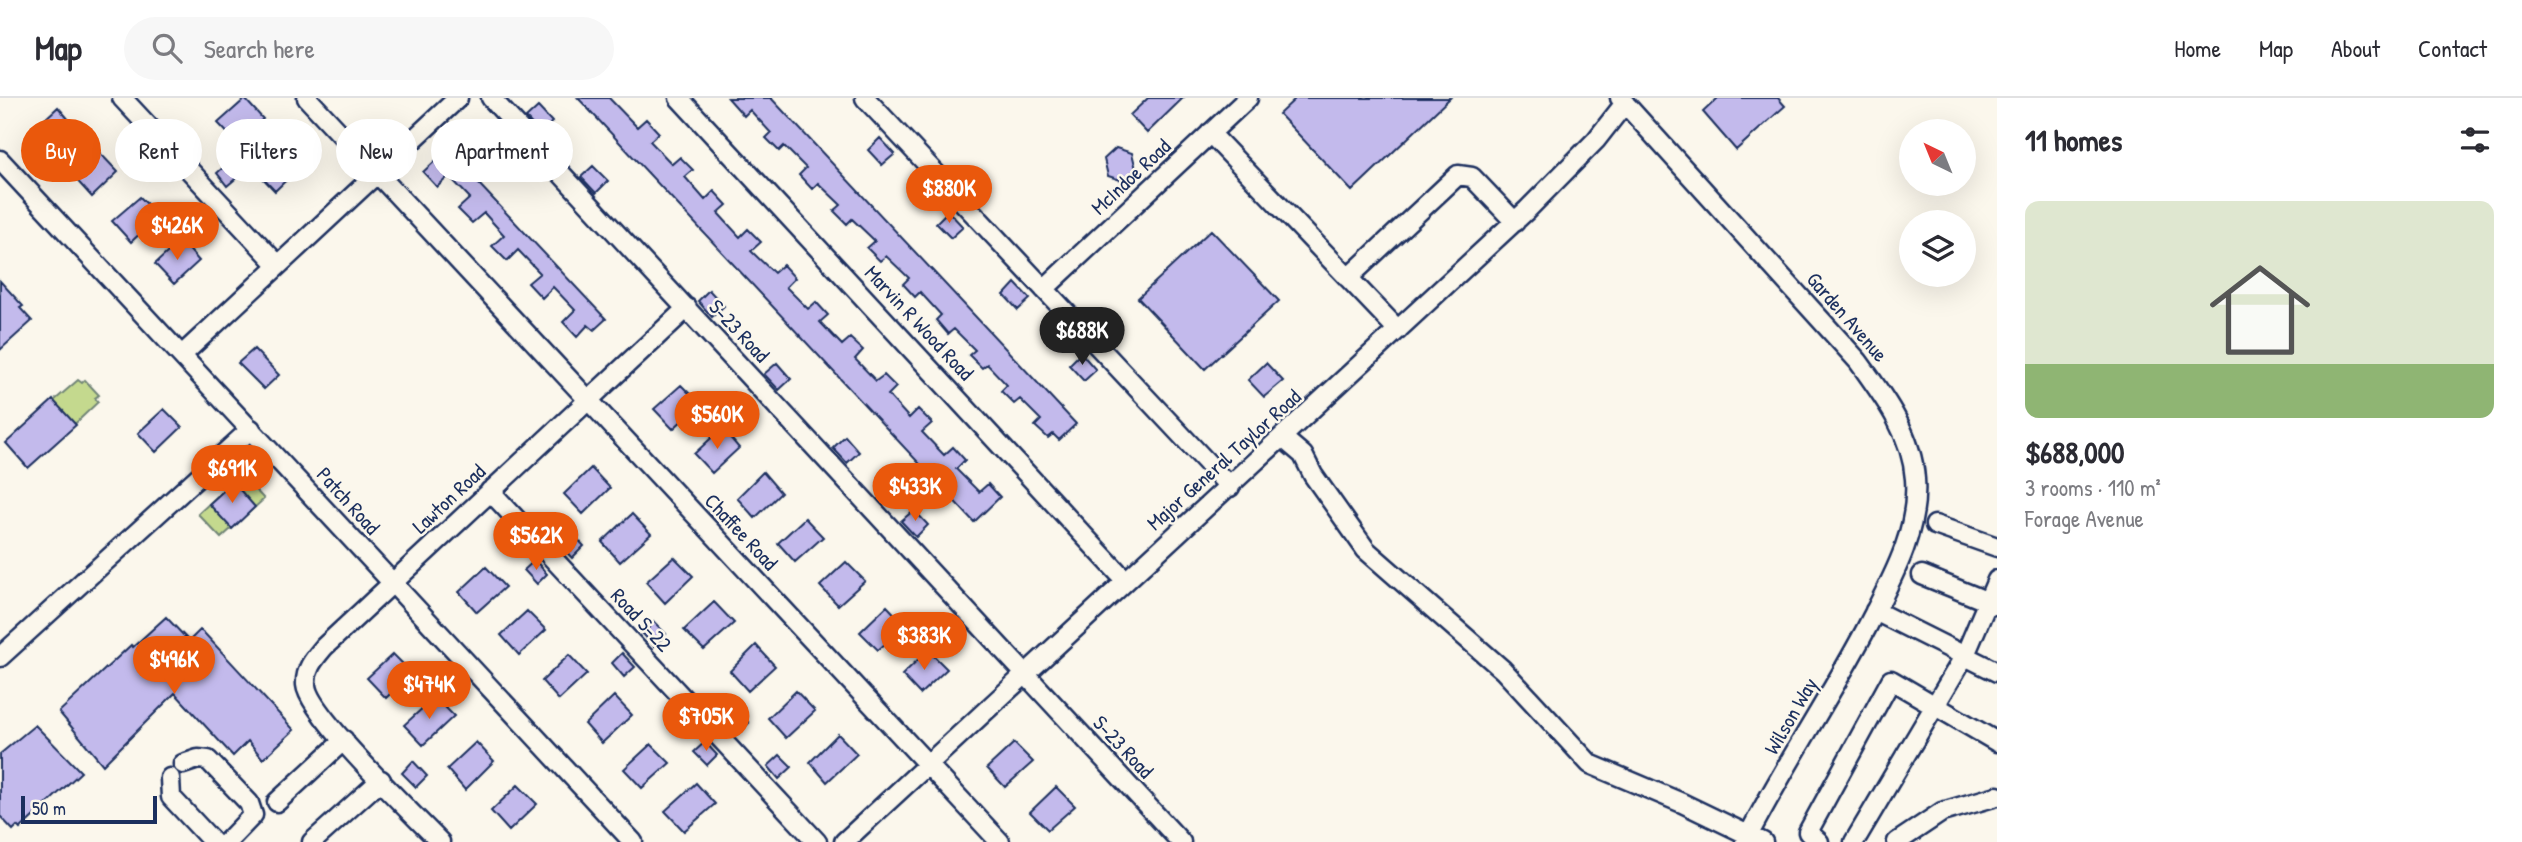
<!DOCTYPE html>
<html lang="en">
<head>
<meta charset="utf-8">
<style>
	body { margin:0; font-family:"Patrick Hand",sans-serif; background:#f7f7f7; color:#2b2b33; height:100vh; display:flex; flex-direction:column; font-size:26px; white-space:nowrap }
	* { box-sizing:border-box; margin:0 }
	p { font-size:23px; color:#7c7c81 }
	.icon { flex:none; width:38px; height:38px; fill:none; stroke:currentColor; stroke-width:2; stroke-linecap:round; stroke-linejoin:round }
	.map { position:relative; flex:1; overflow:hidden }
	.side { display:flex; flex-direction:column; background:#fff; width:525px }
	.side>* { flex:none }
	.top-card { position:absolute; left:21px; top:21px; width:665px; height:63px; display:flex; gap:14px }
	.needle { width:46px; rotate:317deg }
	.fabs { position:absolute; left:1899px; top:21px; display:grid; gap:14px }
	.fabs a { display:grid; place-items:center; width:77px; height:77px; border-radius:50%; background:#fff; box-shadow:0 7px 28px #0002; font-size:35px }
	.scale { position:absolute; left:21px; bottom:18px; width:136px; box-sizing:border-box; padding-left:7px; border:4px solid #1b2f5e; border-top:0; font-size:19px; line-height:24px; white-space:nowrap; color:#1b2f5e; -webkit-text-stroke:5px #fbf7ec; paint-order:stroke }
	.price { position:absolute; translate:-50% -60px; padding:0 16px; border-radius:24px; background:#ea580c; color:#fff; font-size:23px; line-height:46px; filter:drop-shadow(0 2px 4px #0008) }
	.price::after { content:''; position:absolute; left:50%; top:42px; width:21px; height:16px; margin-left:-10px; background:inherit; clip-path:polygon(0 0,100% 0,50% 100%) }
	.price.on { background:#222; color:#fff }
	ul { padding:0; list-style:none }
	li { display:grid; align-content:center; gap:14px; height:371px; padding:0 28px }
	li+li { border-top:2px solid #e1e1e2 }
	li span { display:grid; place-items:center; height:217px; border-radius:14px; color:#555 }
	li>.icon { margin-inline-start:auto }
	span .icon { width:126px; height:126px; fill:#fffc; stroke-width:1 }
	li b { font-size:30px }
	h2 { display:flex; justify-content:space-between; align-items:center; height:84px; padding:0 28px; font-size:30px }
	.tag { padding:0 24px; border-radius:32px; background:#fff; box-shadow:0 7px 28px #0002; font-size:24px; line-height:63px }
	.tag.on { background:#ea580c; color:#fff }
	header { display:flex; align-items:center; gap:42px; box-sizing:border-box; height:98px; padding:0 35px; background:#fff; border-bottom:2px solid #e1e1e2 }
	header strong { font-size:33px }
	nav { display:flex; gap:38px; margin-inline-start:auto; font-size:24px }
	.search { width:490px; height:63px; background:#f7f7f7; display:flex; align-items:center; gap:18px; box-sizing:border-box; padding:0 24px; border-radius:38px; color:#7c7c81; font-size:26px }
	main { display:flex; flex:1; min-height:0 }
	.map>svg:first-child { display:block }
</style>
</head>
<body>
<header>
<strong>Map</strong>
<div class="search"><svg class="icon" aria-label="search" viewBox="0 0 24 24"><circle cx="10" cy="10" r="6"/><path d="M15 15l6 6"/></svg>Search here</div>
<nav><a>Home</a><a>Map</a><a>About</a><a>Contact</a></nav>
</header>
<main>
<div class="map">
<svg width="1997" height="744" viewBox="0 0 1997 744">
	<rect width="100%" height="100%" fill="#fbf7ec"/>
	<filter id="ink" filterUnits="userSpaceOnUse"><feTurbulence type="fractalNoise" baseFrequency=".0143" numOctaves="2"/><feDisplacementMap in="SourceGraphic" scale="14" xChannelSelector="R" yChannelSelector="G"/><feConvolveMatrix kernelMatrix="1 2 1 2 8 2 1 2 1" color-interpolation-filters="sRGB"/></filter>
	<g filter="url(#ink)">
		<path fill="#c4d98e" stroke="#708476" stroke-width="2" d="M 78,282 L 82,285 L 85,282 L 99,297 L 95,300 L 98,304 L 41,358 L 18,334 Z
			M 241,376 L 264,401 L 221,440 L 198,416 Z"/>
		<path fill="#c3baec" stroke="#1b2f5e" stroke-width="2" d="M 578,0 L 609,0 L 637,29 L 646,21 L 659,35 L 650,43 L 672,66 L 680,59 L 693,72 L 685,79 L 705,102 L 714,93 L 727,107 L 718,115 L 740,139 L 748,131 L 761,144 L 751,153 L 774,175 L 783,167 L 795,180 L 786,189 L 808,211 L 816,204 L 828,217 L 820,224 L 842,247 L 850,240 L 863,252 L 855,261 L 876,283 L 884,277 L 896,289 L 888,297 L 909,320 L 918,311 L 932,325 L 922,334 L 944,357 L 953,349 L 965,362 L 956,371 L 979,394 L 988,386 L 1000,399 L 974,424 Z
			M 728,0 L 771,0 L 1076,326 L 1059,342 L 1053,336 L 1048,340 L 1035,328 L 1041,322 L 1020,301 L 1014,306 L 1001,293 L 1007,287 L 987,266 L 982,270 L 969,257 L 975,252 L 954,231 L 948,236 L 936,222 L 941,217 L 920,194 L 915,199 L 903,186 L 909,180 L 886,158 L 880,163 L 867,150 L 875,143 L 852,121 L 847,126 L 834,113 L 841,107 L 818,85 L 812,91 L 799,77 L 806,70 L 784,48 L 779,53 L 766,40 L 771,35 L 750,12 L 744,18 Z
			M 1148,0 L 1183,0 L 1147,35 L 1130,17 Z
			M 1296,0 L 1450,0 L 1352,93 L 1279,16 Z
			M 1718,0 L 1778,0 L 1785,8 L 1736,52 L 1703,14 Z
			M 245,1 L 263,21 L 237,45 L 218,25 Z
			M 58,9 L 76,30 L 49,55 L 30,35 Z
			M 538,9 L 552,24 L 540,35 L 526,20 Z
			M 880,40 L 895,56 L 882,67 L 868,52 Z
			M 287,44 L 305,64 L 275,93 L 256,73 Z
			M 1116,50 L 1132,55 L 1136,71 L 1124,83 L 1108,78 L 1104,61 Z
			M 447,52 L 606,221 L 594,232 L 588,227 L 577,239 L 563,224 L 575,212 L 553,189 L 542,200 L 528,185 L 540,175 L 518,152 L 507,163 L 492,148 L 504,137 L 484,115 L 472,125 L 458,111 L 470,100 L 449,78 L 437,89 L 423,74 Z
			M 99,54 L 118,74 L 92,99 L 73,78 Z
			M 228,65 L 240,77 L 227,88 L 217,75 Z
			M 593,68 L 608,83 L 596,95 L 581,79 Z
			M 140,99 L 159,118 L 131,144 L 112,123 Z
			M 948,113 L 963,129 L 951,140 L 936,125 Z
			M 1211,132 L 1279,203 L 1205,271 L 1138,200 Z
			M 181,142 L 199,163 L 174,186 L 155,166 Z
			M 0,183 L 23,208 L 20,210 L 32,223 L 0,252 Z
			M 1015,185 L 1030,201 L 1018,212 L 1004,197 Z
			M 709,192 L 724,208 L 712,219 L 698,203 Z
			M 254,251 L 279,277 L 264,291 L 238,265 Z
			M 1081,255 L 1096,272 L 1084,283 L 1069,267 Z
			M 777,265 L 791,281 L 779,292 L 764,276 Z
			M 1266,265 L 1283,283 L 1264,299 L 1248,282 Z
			M 681,287 L 700,306 L 673,331 L 654,311 Z
			M 53,302 L 76,327 L 28,370 L 6,345 Z
			M 164,311 L 182,329 L 156,354 L 138,335 Z
			M 722,330 L 739,350 L 712,375 L 694,356 Z
			M 845,338 L 859,354 L 847,365 L 833,350 Z
			M 591,370 L 610,390 L 583,416 L 564,396 Z
			M 763,374 L 781,395 L 755,420 L 737,400 Z
			M 233,384 L 255,409 L 232,431 L 209,406 Z
			M 914,412 L 928,427 L 916,439 L 901,423 Z
			M 632,416 L 651,436 L 620,464 L 602,444 Z
			M 805,420 L 823,439 L 795,464 L 778,445 Z
			M 573,436 L 584,448 L 572,460 L 560,447 Z
			M 674,459 L 693,478 L 665,505 L 646,484 Z
			M 535,462 L 547,476 L 537,486 L 524,472 Z
			M 846,464 L 865,483 L 838,507 L 820,488 Z
			M 486,469 L 505,489 L 477,514 L 459,494 Z
			M 714,504 L 734,525 L 704,552 L 684,532 Z
			M 887,508 L 906,528 L 878,552 L 860,534 Z
			M 527,513 L 546,532 L 519,557 L 501,537 Z
			M 166,519 L 189,543 L 200,532 L 205,536 L 294,632 L 263,661 L 248,643 L 233,658 L 175,595 L 103,667 L 59,614 L 131,547 L 133,549 Z
			M 654,524 L 666,536 L 654,548 L 643,536 Z
			M 756,547 L 775,568 L 748,593 L 730,573 Z
			M 928,552 L 947,571 L 920,596 L 902,577 Z
			M 622,555 L 635,569 L 624,579 L 612,565 Z
			M 393,556 L 412,575 L 386,600 L 367,580 Z
			M 569,557 L 587,576 L 559,602 L 542,583 Z
			M 796,593 L 815,613 L 786,640 L 768,620 Z
			M 614,598 L 632,617 L 602,645 L 585,626 Z
			M 435,599 L 454,618 L 423,647 L 404,627 Z
			M 736,611 L 749,625 L 736,636 L 724,623 Z
			M 35,627 L 81,674 L 20,731 L 17,728 L 13,732 L 0,718 L 0,656 Z
			M 838,636 L 857,656 L 827,684 L 810,664 Z
			M 476,644 L 494,663 L 465,692 L 447,671 Z
			M 705,644 L 717,657 L 707,667 L 694,654 Z
			M 1014,645 L 1033,664 L 1005,689 L 987,670 Z
			M 651,646 L 670,665 L 642,690 L 624,671 Z
			M 780,657 L 792,669 L 779,681 L 768,668 Z
			M 413,663 L 427,678 L 416,689 L 402,675 Z
			M 696,685 L 715,706 L 684,733 L 665,713 Z
			M 518,687 L 537,706 L 509,733 L 491,713 Z
			M 1056,689 L 1075,708 L 1048,732 L 1030,714 Z"/>
		<g fill="none" stroke-linecap="round" stroke-linejoin="round">
			<g stroke="#1b2f5e" stroke-width="23">
				<path id="minor" d="M 122,0 L 278,167
					M 307,0 L 1000,744
					M 491,0 L 1181,744
					M 679,0 L 1125,482
					M 865,0 L 1230,389
					M 1620,0 L 1858,263 C 1884,299 1912,336 1915,381 C 1919,436 1890,484 1866,531 C 1828,603 1782,671 1745,744
					M 1210,35 L 1398,232
					M 0,62 L 633,744
					M 1348,180 L 1458,77 L 1472,79 L 1515,124
					M 1044,191 L 1248,0
					M 182,257 L 458,0
					M 1283,340 L 1303,357 L 1313,377 L 1366,452 L 1503,572 L 1590,666 L 1682,705 L 1763,744
					M 490,393 L 817,744
					M 1935,427 L 1997,449
					M 1922,477 L 1996,507
					M 1875,513 L 1997,574
					M 0,559 L 251,331
					M 183,666 L 198,661 L 208,662 L 249,705 L 253,717 L 227,744
					M 170,680 L 171,699 L 213,744
					M 277,704 L 344,642
					M 312,744 L 381,682
					M 440,744 C 415,718 308,616 306,587 C 305,571 314,561 324,549 L 687,210
					M 844,744 L 1527,112 L 1596,42 L 1625,5
					M 1819,744 L 1808,734 L 1891,582 L 1997,644
					M 1854,744 L 1965,557 L 1997,482
					M 1897,744 L 1942,714 L 1997,698"/>
			</g>
			<use href="#minor" stroke="#fbf7ec" stroke-width="18"/>
		</g>
	</g>
	<g text-anchor="middle" stroke-width="5" stroke-linejoin="round" paint-order="stroke">
		<g font-size="21" fill="#1b2f5e" stroke="#fbf7ec">
			<text transform="translate(1131 79) rotate(-43)" y="7">McIndoe Road</text>
			<text transform="translate(1847 219) rotate(49)" y="7">Garden Avenue</text>
			<text transform="translate(919 225) rotate(47)" y="7">Marvin R Wood Road</text>
			<text transform="translate(739 233) rotate(47)" y="7">S-23 Road</text>
			<text transform="translate(1224 362) rotate(-42)" y="7">Major General Taylor Road</text>
			<text transform="translate(449 401) rotate(-43)" y="7">Lawton Road</text>
			<text transform="translate(348 403) rotate(48)" y="7">Patch Road</text>
			<text transform="translate(741 434) rotate(47)" y="7">Chaffee Road</text>
			<text transform="translate(641 522) rotate(47)" y="7">Road S-22</text>
			<text transform="translate(1791 618) rotate(-60)" y="7">Wilson Way</text>
			<text transform="translate(1123 649) rotate(47)" y="7">S-23 Road</text>
		</g>
	</g>
</svg>
<div class="fabs">
<a><svg class="needle" viewBox="-14 -14 28 28"><path d="M0-13l5 13h-10z" fill="#e53935"/><path d="M0 13l5-13h-10z" fill="#7c7c81"/></svg></a>
<a><svg class="icon" aria-label="layers" viewBox="0 0 24 24"><path d="M12 4l9 5-9 5-9-5zM3 14l9 5 9-5"/></svg></a>
</div>
<div class="scale">50 m</div>
<b class="price" style="left:949px;top:127px">$880K</b>
<b class="price" style="left:177px;top:164px">$426K</b>
<b class="price on" style="left:1082px;top:269px">$688K</b>
<b class="price" style="left:717px;top:353px">$560K</b>
<b class="price" style="left:232px;top:407px">$691K</b>
<b class="price" style="left:915px;top:425px">$433K</b>
<b class="price" style="left:536px;top:474px">$562K</b>
<b class="price" style="left:924px;top:574px">$383K</b>
<b class="price" style="left:174px;top:598px">$496K</b>
<b class="price" style="left:429px;top:623px">$474K</b>
<b class="price" style="left:706px;top:655px">$705K</b>
<div class="top-card">
<a class="tag on">Buy</a>
<a class="tag">Rent</a>
<a class="tag">Filters</a>
<a class="tag">New</a>
<a class="tag">Apartment</a>
</div>
</div>
<section class="side">
<h2>11 homes<svg class="icon" aria-label="filters" viewBox="0 0 24 24"><path d="M4 7h16M4 17h16"/><circle cx="9" cy="7" r="2"/><circle cx="15" cy="17" r="2"/></svg></h2>
<ul>
<li><span style="background:linear-gradient(#dfe7d0 75%,#8fb573 0)"><svg class="icon" aria-label="home" viewBox="0 0 24 24"><path d="M3 11l9-7 9 7M6 9v11h12V9"/></svg></span><div><b>$688,000</b><p>3 rooms · 110 m²</p><p>Forage Avenue</p></div></li>
</ul>
</section>
</main>
</body>
</html>
